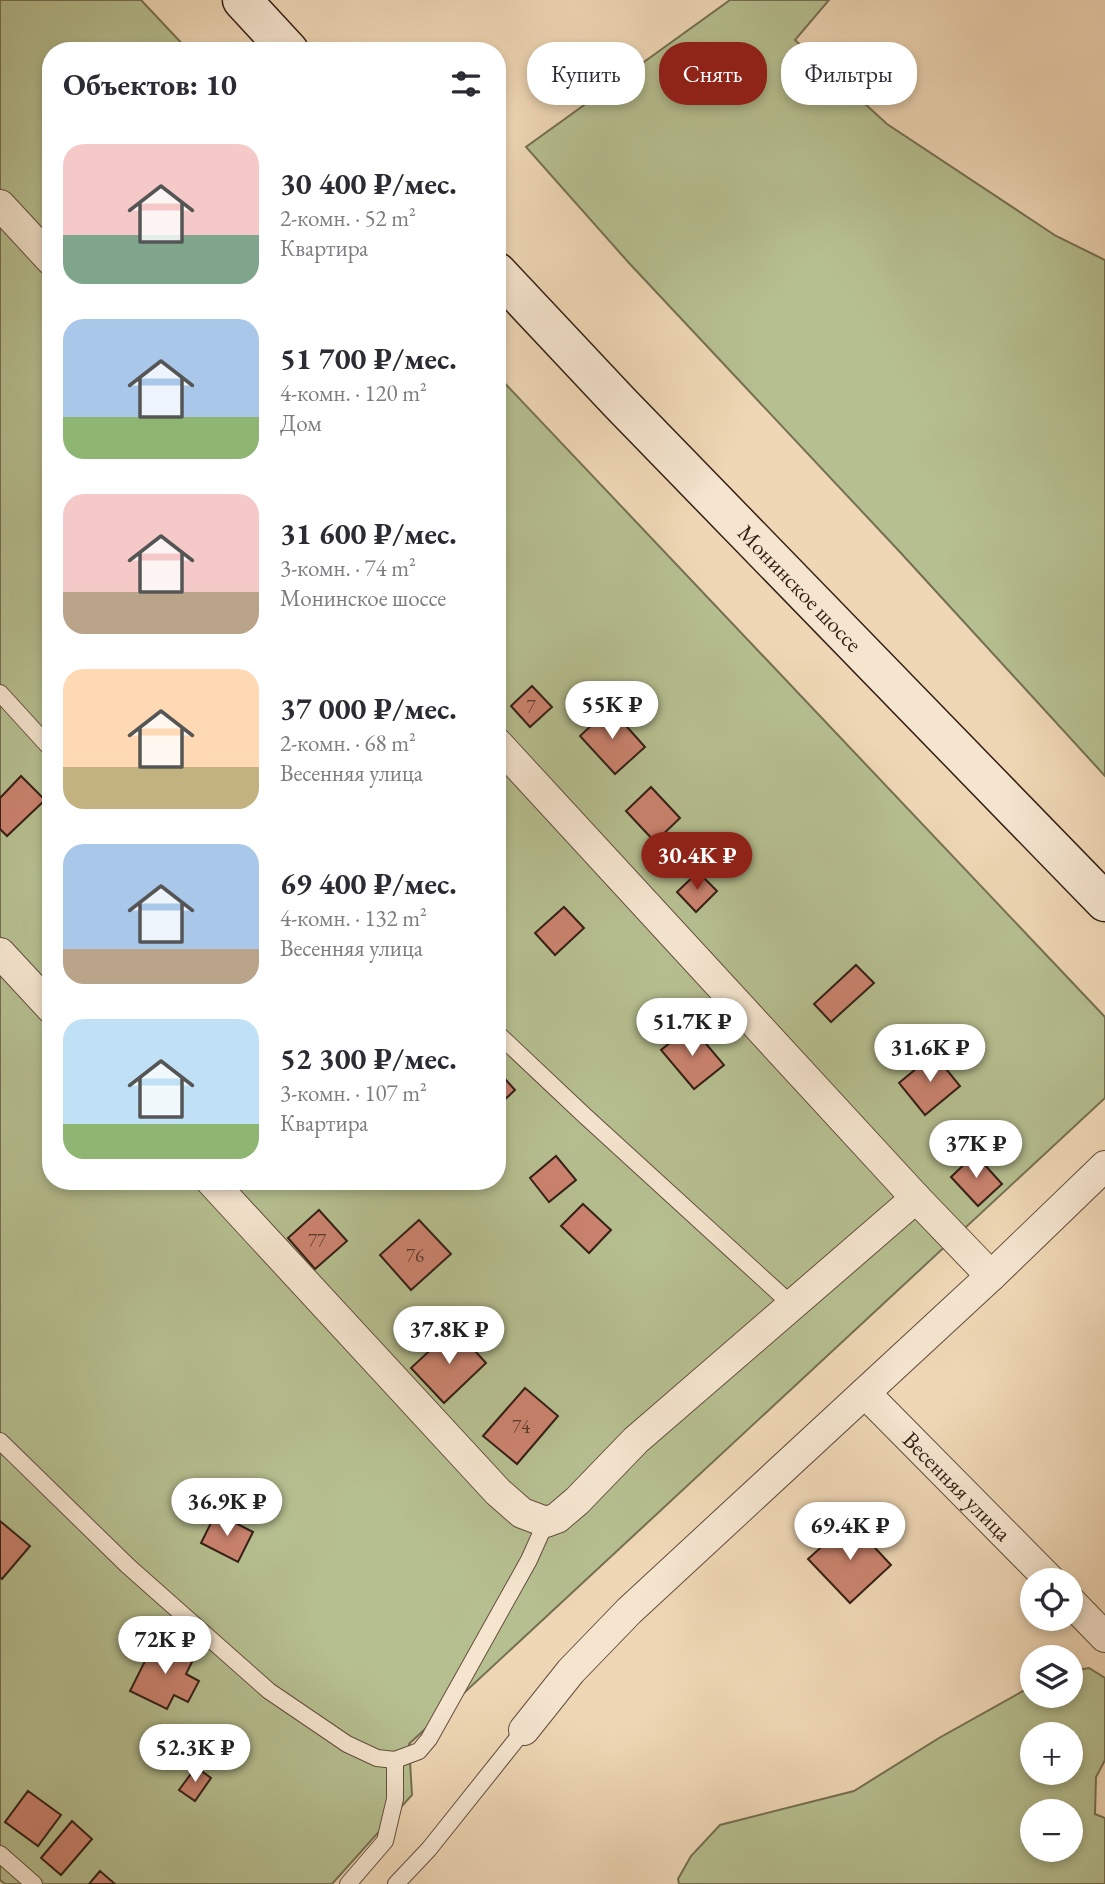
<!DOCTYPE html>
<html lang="ru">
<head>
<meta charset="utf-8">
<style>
	body { margin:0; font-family:"EB Garamond",serif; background:#f7f7f7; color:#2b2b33; height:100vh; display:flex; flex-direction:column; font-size:26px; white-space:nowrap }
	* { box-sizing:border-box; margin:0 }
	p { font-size:23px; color:#7c7c81 }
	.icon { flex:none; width:38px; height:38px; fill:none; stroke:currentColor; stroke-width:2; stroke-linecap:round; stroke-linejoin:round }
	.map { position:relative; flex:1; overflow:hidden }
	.drawer { position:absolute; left:42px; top:42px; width:464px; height:1148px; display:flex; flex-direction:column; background:#fff; border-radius:28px; box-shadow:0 4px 10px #0003 }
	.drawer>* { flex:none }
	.guide { position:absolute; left:527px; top:42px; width:472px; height:63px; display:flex; gap:14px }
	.controls { position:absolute; left:1020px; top:1568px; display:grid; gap:14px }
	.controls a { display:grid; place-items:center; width:63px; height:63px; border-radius:50%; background:#fff; box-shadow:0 4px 10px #0003; font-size:35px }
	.price { position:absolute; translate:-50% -60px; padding:0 16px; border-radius:24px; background:#fff; color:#222; font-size:23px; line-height:46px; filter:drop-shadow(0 2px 4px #0008) }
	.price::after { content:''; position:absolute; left:50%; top:42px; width:21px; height:16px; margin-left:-10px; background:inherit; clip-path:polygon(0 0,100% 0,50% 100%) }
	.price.active { background:#8f2418; color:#fff }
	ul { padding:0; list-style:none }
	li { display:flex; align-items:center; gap:21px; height:175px; padding:0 21px }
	li span { display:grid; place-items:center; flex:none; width:196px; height:140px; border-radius:21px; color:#555 }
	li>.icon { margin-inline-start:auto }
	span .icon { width:84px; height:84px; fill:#fffc; stroke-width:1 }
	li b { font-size:30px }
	h2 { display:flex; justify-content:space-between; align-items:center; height:84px; padding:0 21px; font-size:30px }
	.pill { padding:0 24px; border-radius:28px; background:#fff; box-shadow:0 4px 10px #0003; font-size:24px; line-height:63px }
	.pill.active { background:#8f2418; color:#fff }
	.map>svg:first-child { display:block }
</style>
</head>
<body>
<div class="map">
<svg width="1105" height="1884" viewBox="0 0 1105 1884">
	<rect width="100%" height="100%" fill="#efd7b5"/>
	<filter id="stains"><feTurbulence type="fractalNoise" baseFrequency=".00286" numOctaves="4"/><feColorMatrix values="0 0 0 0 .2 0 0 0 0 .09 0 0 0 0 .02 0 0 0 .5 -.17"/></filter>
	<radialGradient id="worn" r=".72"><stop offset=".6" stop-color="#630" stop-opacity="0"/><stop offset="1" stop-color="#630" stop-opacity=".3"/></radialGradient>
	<path fill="#b6bf90" stroke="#756f52" stroke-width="2" fill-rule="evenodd" d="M 0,0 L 141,0 L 189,51 L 51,51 L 51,1181 L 497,1181 L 497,375 L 1105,1017 L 1105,1098 L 409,1744 L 412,1795 L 332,1884 L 5,1884 L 0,1880 Z
		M 730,0 L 829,0 L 795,40 L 887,124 L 1056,236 L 1105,260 L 1105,776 L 899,551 L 629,263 L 526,147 Z
		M 1089,1668 L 1105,1678 L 1105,1760 L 1096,1777 L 1095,1814 L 1105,1818 L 1105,1884 L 679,1884 L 678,1879 L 691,1856 L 720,1825 L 854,1791 L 939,1738 L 1032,1686 L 1032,1696 L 1071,1696 L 1071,1671 ZM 1032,1734 L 1071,1734 L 1071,1773 L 1032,1773 ZM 1032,1811 L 1071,1811 L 1071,1850 L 1032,1850 Z"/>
	<path fill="#cb836f" stroke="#341f15" stroke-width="2" d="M 532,686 L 552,707 L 530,727 L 511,706 Z
		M 610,708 L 645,747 L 615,774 L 580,736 Z
		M 21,776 L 45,800 L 7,836 L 0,829 L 0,798 Z
		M 651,787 L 680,818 L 655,842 L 626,811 Z
		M 698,872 L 717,891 L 696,912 L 677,892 Z
		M 564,907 L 584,928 L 555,955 L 535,933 Z
		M 856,965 L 874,983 L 831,1022 L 814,1004 Z
		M 691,1026 L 724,1065 L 694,1089 L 661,1050 Z
		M 934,1054 L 960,1086 L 925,1115 L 899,1083 Z
		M 497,1070 L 515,1090 L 497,1107 Z
		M 975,1154 L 1002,1184 L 978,1206 L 951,1177 Z
		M 556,1156 L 576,1180 L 549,1202 L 530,1178 Z
		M 583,1204 L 611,1230 L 589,1253 L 561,1226 Z
		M 319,1210 L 347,1241 L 315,1269 L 288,1238 Z
		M 419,1220 L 451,1254 L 411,1290 L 380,1255 Z
		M 454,1328 L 486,1363 L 444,1403 L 411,1368 Z
		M 525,1388 L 558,1416 L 517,1464 L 483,1436 Z
		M 216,1513 L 253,1532 L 238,1562 L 201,1543 Z
		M 0,1521 L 30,1546 L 2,1579 L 0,1577 Z
		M 850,1521 L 891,1565 L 850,1603 L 808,1559 Z
		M 156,1639 L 194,1658 L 186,1674 L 199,1681 L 188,1702 L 174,1695 L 167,1709 L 130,1691 Z
		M 196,1767 L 211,1778 L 195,1801 L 179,1790 Z
		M 28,1791 L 61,1815 L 38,1846 L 5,1822 Z
		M 72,1821 L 92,1839 L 61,1875 L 41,1858 Z
		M 100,1871 L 115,1884 L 89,1884 Z"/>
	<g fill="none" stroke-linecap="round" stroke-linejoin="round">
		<g stroke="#634d3d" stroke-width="18">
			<path id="service" d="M 0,693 L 51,749
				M 497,1033 L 584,1115 L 792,1305
				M 0,1441 L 128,1566 L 269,1691 L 347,1744 L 377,1758 L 395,1760 L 419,1751 L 429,1739 L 529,1560 L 546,1522
				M 0,1854 L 34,1884
				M 348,1884 L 385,1841 L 395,1799 L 395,1760
				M 396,1884 L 429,1849 L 524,1730"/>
		</g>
		<g stroke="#634d3d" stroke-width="32">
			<g id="minor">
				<path d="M 0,205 L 51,260"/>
				<path d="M 497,743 L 916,1198 L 991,1276"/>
				<path d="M 0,953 L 51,1008"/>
				<path d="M 211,1181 L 498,1492 L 522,1513 L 546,1522 L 557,1518 L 577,1501 L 636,1440 L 916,1198"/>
				<path id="s1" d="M 865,1393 L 1050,1580"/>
				<path d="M 1071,1602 L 1105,1637"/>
				<path d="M 524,1730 L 571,1671 L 629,1611 L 991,1276 L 1105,1166"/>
			</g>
		</g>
		<g stroke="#341f15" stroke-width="41">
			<g id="secondary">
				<path d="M 242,0 L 289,51"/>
				<path id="s2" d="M 497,272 L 620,403 L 1105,902"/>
			</g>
		</g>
		<use href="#service" stroke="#f5e5cf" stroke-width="16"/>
		<use href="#minor" stroke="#f5e5cf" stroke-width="30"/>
		<use href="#secondary" stroke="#f5e5cf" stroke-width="38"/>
	</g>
	<g text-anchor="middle" stroke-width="5" stroke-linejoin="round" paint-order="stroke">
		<g font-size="19" fill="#5a382c">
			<text x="531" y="713">7</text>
			<text x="317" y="1247">77</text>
			<text x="415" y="1262">76</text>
			<text x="521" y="1433">74</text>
		</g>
		<g font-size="23" fill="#341f15" stroke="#f5e5cf">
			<text dy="8" stroke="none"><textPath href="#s2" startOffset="438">Монинское шоссе</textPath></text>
			<text dy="8" stroke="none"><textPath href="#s1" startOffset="131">Весенняя улица</textPath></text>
		</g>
	</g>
	<rect width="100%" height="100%" filter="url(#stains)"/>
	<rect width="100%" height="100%" fill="url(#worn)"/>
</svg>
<div class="controls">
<a><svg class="icon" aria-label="locate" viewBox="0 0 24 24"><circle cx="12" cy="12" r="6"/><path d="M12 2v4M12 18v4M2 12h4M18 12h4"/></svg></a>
<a><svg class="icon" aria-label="layers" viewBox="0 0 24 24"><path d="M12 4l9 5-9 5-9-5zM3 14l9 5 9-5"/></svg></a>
<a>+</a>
<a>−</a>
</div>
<b class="price" style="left:612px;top:741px">55K ₽</b>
<b class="price active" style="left:697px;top:892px">30.4K ₽</b>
<b class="price" style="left:692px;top:1058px">51.7K ₽</b>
<b class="price" style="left:930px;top:1084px">31.6K ₽</b>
<b class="price" style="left:976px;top:1180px">37K ₽</b>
<b class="price" style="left:449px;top:1366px">37.8K ₽</b>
<b class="price" style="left:227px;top:1538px">36.9K ₽</b>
<b class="price" style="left:850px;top:1562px">69.4K ₽</b>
<b class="price" style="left:165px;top:1676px">72K ₽</b>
<b class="price" style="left:195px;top:1784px">52.3K ₽</b>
<div class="guide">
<a class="pill">Купить</a>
<a class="pill active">Снять</a>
<a class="pill">Фильтры</a>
</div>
<section class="drawer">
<h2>Объектов: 10<svg class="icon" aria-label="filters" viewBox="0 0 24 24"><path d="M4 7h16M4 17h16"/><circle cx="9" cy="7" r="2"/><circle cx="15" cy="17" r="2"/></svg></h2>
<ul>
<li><span style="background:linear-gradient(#f6c9c9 65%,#7fa58c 0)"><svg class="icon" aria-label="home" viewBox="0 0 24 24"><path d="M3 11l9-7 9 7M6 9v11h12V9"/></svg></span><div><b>30 400 ₽/мес.</b><p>2-комн. · 52 m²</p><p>Квартира</p></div></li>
<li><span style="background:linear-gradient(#a9c7e8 70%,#8fb573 0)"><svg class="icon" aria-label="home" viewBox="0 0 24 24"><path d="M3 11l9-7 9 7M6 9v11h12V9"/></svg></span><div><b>51 700 ₽/мес.</b><p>4-комн. · 120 m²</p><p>Дом</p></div></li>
<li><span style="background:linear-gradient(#f6c9c9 70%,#b9a48a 0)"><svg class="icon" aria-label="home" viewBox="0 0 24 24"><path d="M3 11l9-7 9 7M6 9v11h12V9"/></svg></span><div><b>31 600 ₽/мес.</b><p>3-комн. · 74 m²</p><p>Монинское шоссе</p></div></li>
<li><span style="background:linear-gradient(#ffd9b3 70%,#c2b280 0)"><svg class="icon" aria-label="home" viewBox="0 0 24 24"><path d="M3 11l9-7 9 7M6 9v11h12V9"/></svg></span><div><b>37 000 ₽/мес.</b><p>2-комн. · 68 m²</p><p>Весенняя улица</p></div></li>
<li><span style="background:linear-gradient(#a9c7e8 75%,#b9a48a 0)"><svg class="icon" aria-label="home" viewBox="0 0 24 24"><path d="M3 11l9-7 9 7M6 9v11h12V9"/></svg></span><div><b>69 400 ₽/мес.</b><p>4-комн. · 132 m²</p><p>Весенняя улица</p></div></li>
<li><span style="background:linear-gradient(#bfe0f5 75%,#8fb573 0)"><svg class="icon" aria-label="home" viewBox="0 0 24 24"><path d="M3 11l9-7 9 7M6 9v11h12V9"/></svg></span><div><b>52 300 ₽/мес.</b><p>3-комн. · 107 m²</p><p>Квартира</p></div></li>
</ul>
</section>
</div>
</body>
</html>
